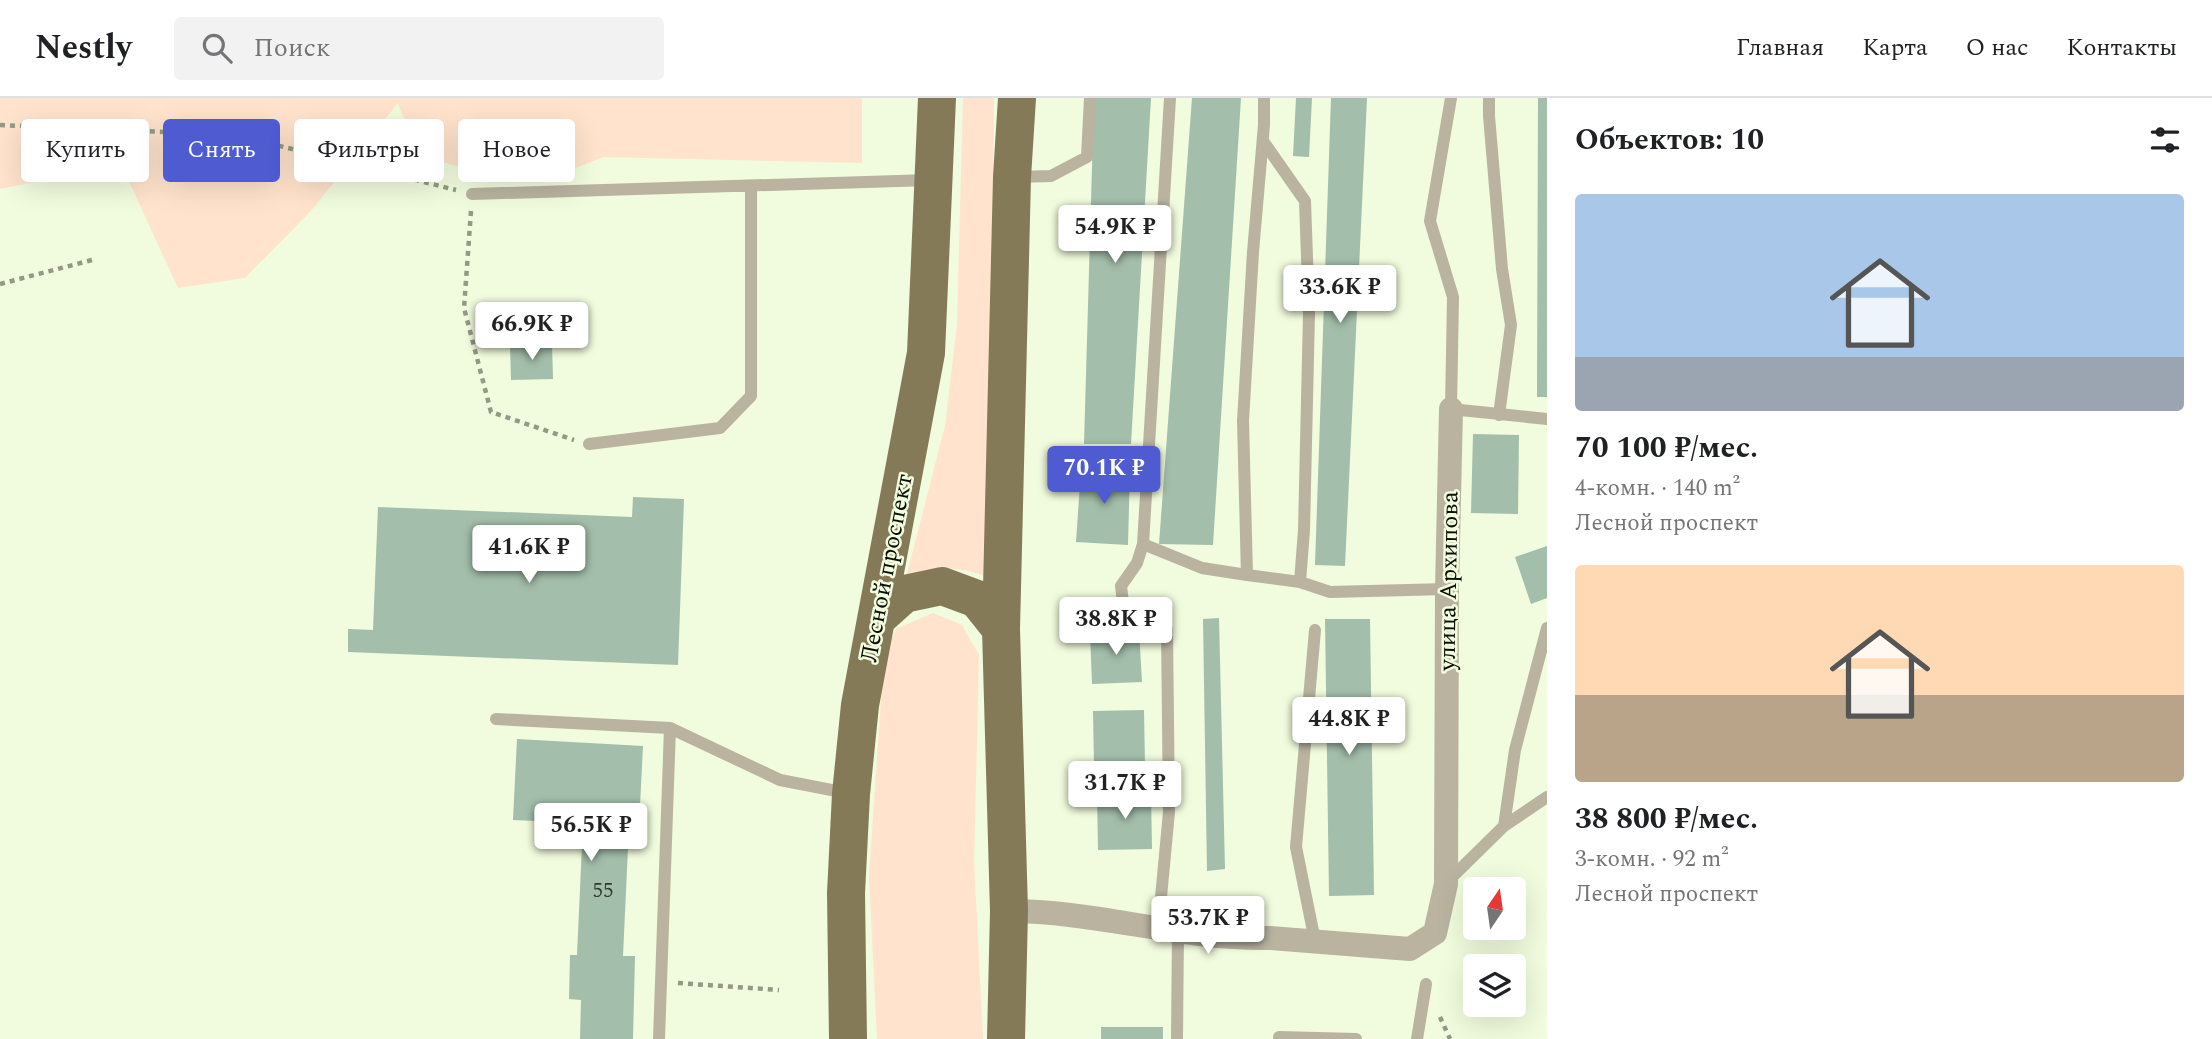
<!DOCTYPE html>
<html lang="ru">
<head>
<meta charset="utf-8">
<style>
	body { margin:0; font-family:Spectral,serif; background:#f2f2f2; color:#202124; height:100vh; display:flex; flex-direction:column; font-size:26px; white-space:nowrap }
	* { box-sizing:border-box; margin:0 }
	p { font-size:23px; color:#757577 }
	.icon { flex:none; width:38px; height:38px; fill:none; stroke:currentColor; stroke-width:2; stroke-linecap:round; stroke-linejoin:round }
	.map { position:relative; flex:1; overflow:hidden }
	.side { display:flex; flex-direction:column; background:#fff; width:665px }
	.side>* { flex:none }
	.top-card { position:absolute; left:21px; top:21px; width:665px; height:63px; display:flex; gap:14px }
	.needle { width:46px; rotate:13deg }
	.controls { position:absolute; left:1463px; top:779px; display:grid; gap:14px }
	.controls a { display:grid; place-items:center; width:63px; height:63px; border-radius:7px; background:#fff; box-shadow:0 7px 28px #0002; font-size:35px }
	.price { position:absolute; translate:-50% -60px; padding:0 16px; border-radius:7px; background:#fff; color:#222; font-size:23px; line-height:46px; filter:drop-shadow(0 2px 4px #0008) }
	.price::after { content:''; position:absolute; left:50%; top:42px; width:21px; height:16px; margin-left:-10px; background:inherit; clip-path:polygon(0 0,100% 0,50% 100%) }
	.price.selected { background:#4e5bd1; color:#fff }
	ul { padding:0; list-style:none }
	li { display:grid; align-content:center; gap:14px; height:371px; padding:0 28px }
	li span { display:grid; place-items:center; height:217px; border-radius:7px; color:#555 }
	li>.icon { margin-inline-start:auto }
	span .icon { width:126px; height:126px; fill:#fffc; stroke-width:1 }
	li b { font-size:30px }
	h2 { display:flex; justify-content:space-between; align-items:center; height:84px; padding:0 28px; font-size:30px }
	.chip { padding:0 24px; border-radius:7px; background:#fff; box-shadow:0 7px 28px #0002; font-size:24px; line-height:63px }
	.chip.selected { background:#4e5bd1; color:#fff }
	header { display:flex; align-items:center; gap:42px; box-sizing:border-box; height:98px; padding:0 35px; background:#fff; border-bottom:2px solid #e0e0e0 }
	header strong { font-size:33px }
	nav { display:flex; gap:38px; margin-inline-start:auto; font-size:24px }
	.search { width:490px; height:63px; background:#f2f2f2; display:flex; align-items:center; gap:18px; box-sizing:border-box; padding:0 24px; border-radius:7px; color:#757577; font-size:26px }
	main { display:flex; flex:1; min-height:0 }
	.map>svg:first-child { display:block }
</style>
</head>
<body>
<header>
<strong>Nestly</strong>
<div class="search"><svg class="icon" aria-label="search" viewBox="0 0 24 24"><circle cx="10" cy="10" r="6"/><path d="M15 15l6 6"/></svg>Поиск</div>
<nav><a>Главная</a><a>Карта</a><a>О нас</a><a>Контакты</a></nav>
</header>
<main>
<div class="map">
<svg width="1547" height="941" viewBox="0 0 1547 941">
	<rect width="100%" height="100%" fill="#f1fbdd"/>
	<path fill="#ffe3cc" d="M 0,0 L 862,0 L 862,65 L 603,59 L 566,74 L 462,70 L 417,55 L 398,5 L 310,114 L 245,180 L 178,190 L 121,66 L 0,91 Z
		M 963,0 L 994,0 L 988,479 C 954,468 941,468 907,476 L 945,328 L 957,227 Z
		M 933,515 L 962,527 L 979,557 L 974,765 L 983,941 L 877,941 L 869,778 L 884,558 L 896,531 Z"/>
	<path fill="#a3beaa" d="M 1094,0 L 1151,0 L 1131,346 L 1084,346 Z
		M 1192,0 L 1241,0 L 1213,447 L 1159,446 Z
		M 1296,0 L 1312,0 L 1309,59 L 1293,58 Z
		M 1331,0 L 1367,0 L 1345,468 L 1315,467 Z
		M 1538,0 L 1547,0 L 1547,299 L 1537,299 Z
		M 552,246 L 553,281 L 511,282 L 510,247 Z
		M 1473,336 L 1519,337 L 1518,416 L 1471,415 Z
		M 1130,370 L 1128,447 L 1076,444 L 1081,371 Z
		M 633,399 L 684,401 L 678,567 L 348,554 L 348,531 L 373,532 L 378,409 L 632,419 Z
		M 1547,448 L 1547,500 L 1531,506 L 1515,459 Z
		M 1219,520 L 1225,771 L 1207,773 L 1203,521 Z
		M 1325,521 L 1370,521 L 1374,797 L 1329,798 Z
		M 1139,532 L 1142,584 L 1092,586 L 1090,534 Z
		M 1144,612 L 1145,667 L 1094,668 L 1093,613 Z
		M 517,641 L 643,648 L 639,728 L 629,728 L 623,858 L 635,858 L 633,941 L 580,941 L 581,902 L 569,901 L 570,857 L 577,857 L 583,725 L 513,722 Z
		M 1151,694 L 1152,751 L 1098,752 L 1097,695 Z
		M 1101,929 L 1163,929 L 1163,941 L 1101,941 Z"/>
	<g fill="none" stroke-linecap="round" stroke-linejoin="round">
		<path stroke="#929984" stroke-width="4.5" stroke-dasharray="5 5" stroke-linecap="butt" d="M 0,27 L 236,37 L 456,92
			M 471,113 L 464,210 L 491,314 L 574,342
			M 0,186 L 92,162
			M 678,885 L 779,892
			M 1440,919 L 1450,941"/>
		<path stroke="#b9b3a0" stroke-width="12" d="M 1451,0 L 1430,123 L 1453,199 L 1451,311 L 1547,321
			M 1489,0 L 1489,18 L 1502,171 L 1511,227 L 1499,317
			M 1014,79 L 1051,78 L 1087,59 L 1090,0
			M 472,96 L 930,82
			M 589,346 L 720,330 L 751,298 L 751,89
			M 1143,446 L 1202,470 L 1247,477 L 1243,323 L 1253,154 L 1264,27 L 1264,0
			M 1247,477 L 1300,484 L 1304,432 L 1309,216 L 1305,103 L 1263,43
			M 1300,484 L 1330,494 L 1447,491
			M 1315,532 L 1296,749 L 1315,843
			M 496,621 L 670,630 L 780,682 L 847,695
			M 1504,728 L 1515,652 L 1547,530
			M 1446,785 L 1504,728 L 1547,699
			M 1158,831 L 1169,714 L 1167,531 L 1124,513 L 1121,488 L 1137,465 L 1143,446 L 1170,0
			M 659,941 L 670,630
			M 1177,941 L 1178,833
			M 1279,941 L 1279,939 L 1356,941
			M 1417,941 L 1426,886"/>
		<path stroke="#b9b3a0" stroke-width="24" d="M 1009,813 C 1096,813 1182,842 1270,840 L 1410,851 L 1435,835 L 1446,786 L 1447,491 L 1451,311"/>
		<path stroke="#857a57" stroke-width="38" d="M 876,521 L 904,496 L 942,488 L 977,501 L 1001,531
			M 848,941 L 846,795 L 851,696 L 860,607 L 926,255 L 937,0
			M 1006,941 L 1009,813 L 1001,531 L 1012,79 L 1017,0"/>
	</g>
	<g text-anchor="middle" stroke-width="5" stroke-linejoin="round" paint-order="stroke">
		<g font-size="21" fill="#30392e">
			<text x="603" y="799">55</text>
		</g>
		<g font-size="24" fill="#0a0d04" stroke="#f1fbdd">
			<text transform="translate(886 470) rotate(-79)" y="8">Лесной проспект</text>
			<text transform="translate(1448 483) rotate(-89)" y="8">улица Архипова</text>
		</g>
	</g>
</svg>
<div class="controls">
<a><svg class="needle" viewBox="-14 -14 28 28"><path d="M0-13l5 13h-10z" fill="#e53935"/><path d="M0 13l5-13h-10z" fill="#757577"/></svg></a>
<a><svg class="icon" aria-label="layers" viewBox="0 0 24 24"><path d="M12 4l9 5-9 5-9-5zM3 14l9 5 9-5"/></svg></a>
</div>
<b class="price" style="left:1115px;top:167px">54.9K ₽</b>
<b class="price" style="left:1340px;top:227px">33.6K ₽</b>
<b class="price" style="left:532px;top:264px">66.9K ₽</b>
<b class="price selected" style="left:1104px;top:408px">70.1K ₽</b>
<b class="price" style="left:529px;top:487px">41.6K ₽</b>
<b class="price" style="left:1116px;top:559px">38.8K ₽</b>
<b class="price" style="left:1349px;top:659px">44.8K ₽</b>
<b class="price" style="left:1125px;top:723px">31.7K ₽</b>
<b class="price" style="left:591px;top:765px">56.5K ₽</b>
<b class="price" style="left:1208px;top:858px">53.7K ₽</b>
<div class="top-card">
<a class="chip">Купить</a>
<a class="chip selected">Снять</a>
<a class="chip">Фильтры</a>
<a class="chip">Новое</a>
</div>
</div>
<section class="side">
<h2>Объектов: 10<svg class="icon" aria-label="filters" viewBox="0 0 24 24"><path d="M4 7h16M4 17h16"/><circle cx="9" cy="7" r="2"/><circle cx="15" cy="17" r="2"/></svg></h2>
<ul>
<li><span style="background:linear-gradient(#a9c7e8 75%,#9aa5b1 0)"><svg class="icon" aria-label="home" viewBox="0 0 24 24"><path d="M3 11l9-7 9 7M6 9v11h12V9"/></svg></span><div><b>70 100 ₽/мес.</b><p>4-комн. · 140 m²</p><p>Лесной проспект</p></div></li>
<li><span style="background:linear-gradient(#ffd9b3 60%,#b9a48a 0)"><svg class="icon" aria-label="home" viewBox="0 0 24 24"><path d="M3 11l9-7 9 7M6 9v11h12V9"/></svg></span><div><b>38 800 ₽/мес.</b><p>3-комн. · 92 m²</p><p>Лесной проспект</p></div></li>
</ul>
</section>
</main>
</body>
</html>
